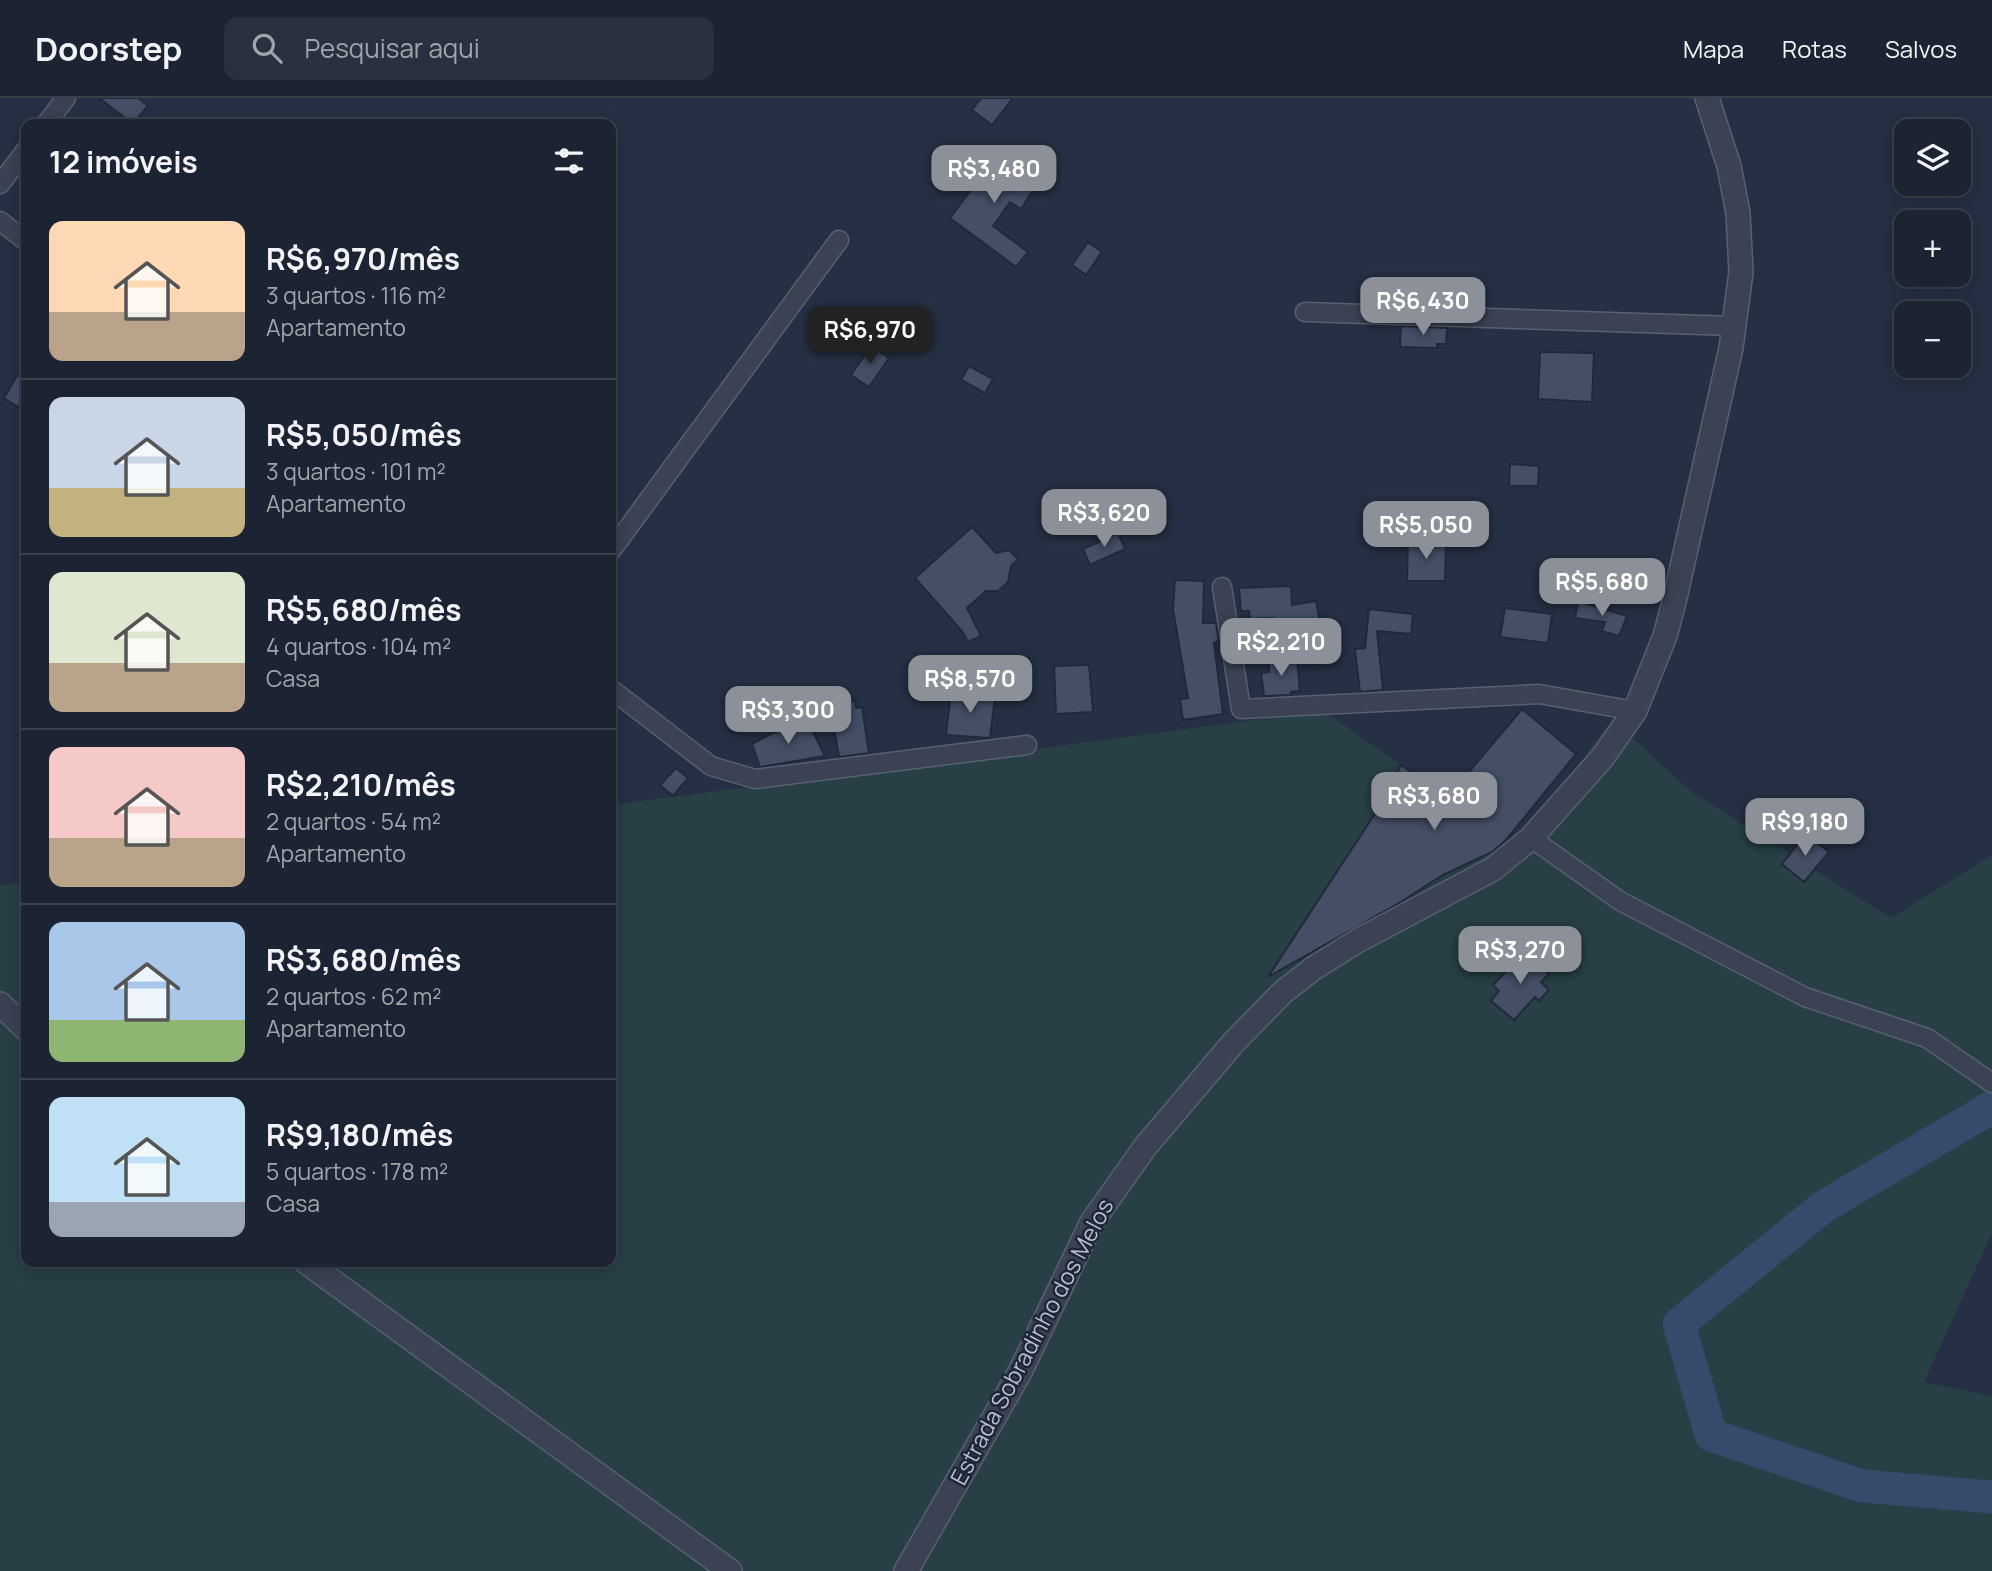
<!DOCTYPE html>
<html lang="pt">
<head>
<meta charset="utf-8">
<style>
	body { margin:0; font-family:Manrope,sans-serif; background:#29303f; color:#f1f3f6; height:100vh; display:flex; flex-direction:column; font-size:26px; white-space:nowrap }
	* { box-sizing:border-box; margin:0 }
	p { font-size:23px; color:#a0a4ac }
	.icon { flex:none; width:38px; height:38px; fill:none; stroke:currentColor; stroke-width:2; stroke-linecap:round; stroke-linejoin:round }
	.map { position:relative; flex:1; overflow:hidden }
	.side { position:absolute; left:21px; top:21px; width:595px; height:1148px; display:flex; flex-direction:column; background:#1c2433; border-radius:14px; box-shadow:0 4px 18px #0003,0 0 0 2px #3a414e }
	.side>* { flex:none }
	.fabs { position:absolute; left:1894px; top:21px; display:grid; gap:14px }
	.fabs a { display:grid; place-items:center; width:77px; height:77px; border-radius:14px; background:#1c2433; box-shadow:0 4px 18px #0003,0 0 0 2px #3a414e; font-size:35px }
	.price { position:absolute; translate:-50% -60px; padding:0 16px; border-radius:14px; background:#8c9099; color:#fff; font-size:23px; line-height:46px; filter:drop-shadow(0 2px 4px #0008) }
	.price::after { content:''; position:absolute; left:50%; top:42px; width:21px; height:16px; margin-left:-10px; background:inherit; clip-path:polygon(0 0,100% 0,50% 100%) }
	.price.current { background:#222; color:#fff }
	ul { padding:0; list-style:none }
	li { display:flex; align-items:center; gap:21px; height:175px; padding:0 28px }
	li+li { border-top:2px solid #3a414e }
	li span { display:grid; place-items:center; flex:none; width:196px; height:140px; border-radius:14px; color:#555 }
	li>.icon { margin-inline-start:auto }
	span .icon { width:84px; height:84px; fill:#fffc; stroke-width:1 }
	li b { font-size:30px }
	h2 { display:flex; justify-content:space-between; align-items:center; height:84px; padding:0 28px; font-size:30px }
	header { display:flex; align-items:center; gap:42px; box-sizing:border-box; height:98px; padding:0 35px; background:#1c2433; border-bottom:2px solid #3a414e }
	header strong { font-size:33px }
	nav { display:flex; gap:38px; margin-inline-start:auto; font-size:24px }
	.search { width:490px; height:63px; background:#29303f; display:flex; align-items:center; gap:18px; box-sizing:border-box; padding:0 24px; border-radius:14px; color:#a0a4ac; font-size:26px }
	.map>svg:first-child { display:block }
</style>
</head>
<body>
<header>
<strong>Doorstep</strong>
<div class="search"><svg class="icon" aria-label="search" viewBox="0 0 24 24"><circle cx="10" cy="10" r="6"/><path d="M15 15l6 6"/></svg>Pesquisar aqui</div>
<nav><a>Mapa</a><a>Rotas</a><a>Salvos</a></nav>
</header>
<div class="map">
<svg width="1992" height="1473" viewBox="0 0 1992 1473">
	<rect width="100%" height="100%" fill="#253044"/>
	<path fill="#273f45" d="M 1324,613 L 1401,667 L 1379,711 L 1270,878 L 1440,778 L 1509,746 L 1580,665 L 1612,622 L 1692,694 L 1891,820 L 1992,757 L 1992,1135 L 1924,1284 L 1992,1298 L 1992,1473 L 0,1473 L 0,788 L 26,785 L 26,1164 L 611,1164 L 611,707 Z"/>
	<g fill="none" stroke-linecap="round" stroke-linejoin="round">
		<path stroke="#384a6c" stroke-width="33" d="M 1992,1009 L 1823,1109 L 1679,1226 L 1711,1337 L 1862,1388 L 1992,1399"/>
	</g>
	<path fill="#444f66" stroke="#20293b" stroke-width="2" d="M 99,0 L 138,0 L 148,8 L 133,26 Z
		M 981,0 L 1013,0 L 992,27 L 972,12 Z
		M 996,57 L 1038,84 L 1021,111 L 1010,104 L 993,128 L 1028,154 L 1016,169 L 950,120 L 970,93 L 963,89 L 978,65 L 988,70 Z
		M 1088,144 L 1102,154 L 1086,177 L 1072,167 Z
		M 1401,228 L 1447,230 L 1446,246 L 1437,246 L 1437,250 L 1400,249 Z
		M 871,248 L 889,260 L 869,289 L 851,277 Z
		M 1540,254 L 1594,255 L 1592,304 L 1538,301 Z
		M 26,263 L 26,296 L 18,309 L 4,300 Z
		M 969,268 L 993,281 L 985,295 L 961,282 Z
		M 1510,366 L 1539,368 L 1538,388 L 1509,388 Z
		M 972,429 L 996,455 L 1009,452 L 1018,461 L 1011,468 L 1008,484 L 998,493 L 986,493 L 967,510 L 981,538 L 968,544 L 962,533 L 915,480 Z
		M 1118,435 L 1125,451 L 1090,467 L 1083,451 Z
		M 1408,443 L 1446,444 L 1445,483 L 1407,483 Z
		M 1175,482 L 1204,483 L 1203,525 L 1216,525 L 1219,543 L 1214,545 L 1223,616 L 1183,622 L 1180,601 L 1188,600 L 1173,511 Z
		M 1291,488 L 1292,507 L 1316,503 L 1327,564 L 1308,567 L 1300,524 L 1273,523 L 1273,520 L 1250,521 L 1249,513 L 1241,513 L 1239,490 Z
		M 1578,503 L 1627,518 L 1619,538 L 1602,533 L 1605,524 L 1575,520 Z
		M 1505,510 L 1552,516 L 1548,545 L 1500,539 Z
		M 1369,511 L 1413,516 L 1411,536 L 1377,533 L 1383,592 L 1360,594 L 1355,551 L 1365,550 Z
		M 1297,561 L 1300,593 L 1291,594 L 1291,597 L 1264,598 L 1261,575 L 1269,574 L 1269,563 Z
		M 1089,567 L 1093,614 L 1056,616 L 1054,568 Z
		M 951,594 L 995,599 L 990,640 L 946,637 Z
		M 855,603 L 856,610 L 862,609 L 869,655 L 839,659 L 830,607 Z
		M 1522,611 L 1576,656 L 1505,743 L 1492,754 L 1443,777 L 1399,805 L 1268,879 L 1378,711 L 1401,667 L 1447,700 Z
		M 808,624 L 825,658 L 760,669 L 752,646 L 773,635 Z
		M 676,670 L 688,680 L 673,698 L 660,687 Z
		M 1806,736 L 1829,754 L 1804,784 L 1782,766 Z
		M 1525,853 L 1549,876 L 1541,884 L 1549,892 L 1539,903 L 1535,899 L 1514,922 L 1491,903 L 1499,893 L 1493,887 Z"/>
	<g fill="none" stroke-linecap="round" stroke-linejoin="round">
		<g stroke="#586071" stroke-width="21">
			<path id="minor" d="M 46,26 L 66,0
				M 0,86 L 26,52
				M 0,123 L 26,143
				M 1305,214 L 1734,228
				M 611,453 L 839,142
				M 1222,489 L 1241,611 L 1539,596 L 1635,613
				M 611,591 L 711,668 L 755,681 L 1027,647
				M 1531,740 L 1620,803 L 1805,899 L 1927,940 L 1992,985"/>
		</g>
		<g stroke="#586071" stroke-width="26">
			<path id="tertiary" d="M 0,906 L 26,931
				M 306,1164 L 730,1473
				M 906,1473 L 1020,1274 L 1092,1124 L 1145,1049 L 1234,944 L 1283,894 L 1314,870 L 1359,842 L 1493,771 L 1531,740 L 1602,660 L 1635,613 L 1665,538 L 1675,500 L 1731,250 L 1741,174 L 1738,115 L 1729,68 L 1707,0"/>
		</g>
		<use href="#minor" stroke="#3a4253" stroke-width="18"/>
		<use href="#tertiary" stroke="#3a4253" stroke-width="23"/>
	</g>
	<g text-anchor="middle" stroke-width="5" stroke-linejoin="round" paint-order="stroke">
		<g font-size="23" fill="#b7becd" stroke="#1e2739">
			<text transform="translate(1032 1244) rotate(-62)" y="8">Estrada Sobradinho dos Melos</text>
		</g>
	</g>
</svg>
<div class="fabs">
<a><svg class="icon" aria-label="layers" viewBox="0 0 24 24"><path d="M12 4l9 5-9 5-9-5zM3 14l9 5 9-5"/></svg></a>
<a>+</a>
<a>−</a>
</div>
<b class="price" style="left:994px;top:107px">R$3,480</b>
<b class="price" style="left:1423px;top:239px">R$6,430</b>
<b class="price current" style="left:870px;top:268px">R$6,970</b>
<b class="price" style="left:1104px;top:451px">R$3,620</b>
<b class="price" style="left:1426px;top:463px">R$5,050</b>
<b class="price" style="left:1602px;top:520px">R$5,680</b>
<b class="price" style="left:1281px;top:580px">R$2,210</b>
<b class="price" style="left:970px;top:617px">R$8,570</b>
<b class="price" style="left:788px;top:648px">R$3,300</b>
<b class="price" style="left:1434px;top:734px">R$3,680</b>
<b class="price" style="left:1805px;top:760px">R$9,180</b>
<b class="price" style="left:1520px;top:888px">R$3,270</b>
<section class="side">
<h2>12 imóveis<svg class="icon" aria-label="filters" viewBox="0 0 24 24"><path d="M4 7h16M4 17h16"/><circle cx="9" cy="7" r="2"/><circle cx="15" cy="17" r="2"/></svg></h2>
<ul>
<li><span style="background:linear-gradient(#ffd9b3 65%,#b9a48a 0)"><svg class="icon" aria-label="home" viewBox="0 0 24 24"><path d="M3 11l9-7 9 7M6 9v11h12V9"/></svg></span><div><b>R$6,970/mês</b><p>3 quartos · 116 m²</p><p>Apartamento</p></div></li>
<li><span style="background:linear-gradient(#c9d6e8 65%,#c2b280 0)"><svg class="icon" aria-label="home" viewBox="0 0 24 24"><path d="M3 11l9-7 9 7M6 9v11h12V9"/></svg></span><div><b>R$5,050/mês</b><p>3 quartos · 101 m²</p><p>Apartamento</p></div></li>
<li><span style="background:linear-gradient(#dfe7d0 65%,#b9a48a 0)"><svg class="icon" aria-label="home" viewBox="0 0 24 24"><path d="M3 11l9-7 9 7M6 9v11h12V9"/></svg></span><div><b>R$5,680/mês</b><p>4 quartos · 104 m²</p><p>Casa</p></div></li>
<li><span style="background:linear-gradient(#f6c9c9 65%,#b9a48a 0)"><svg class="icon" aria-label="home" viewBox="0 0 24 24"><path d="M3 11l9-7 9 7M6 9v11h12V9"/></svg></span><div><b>R$2,210/mês</b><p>2 quartos · 54 m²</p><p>Apartamento</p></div></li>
<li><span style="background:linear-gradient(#a9c7e8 70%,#8fb573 0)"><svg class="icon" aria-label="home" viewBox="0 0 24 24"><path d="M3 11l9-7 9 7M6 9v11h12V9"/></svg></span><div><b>R$3,680/mês</b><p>2 quartos · 62 m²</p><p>Apartamento</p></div></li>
<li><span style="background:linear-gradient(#bfe0f5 75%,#9aa5b1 0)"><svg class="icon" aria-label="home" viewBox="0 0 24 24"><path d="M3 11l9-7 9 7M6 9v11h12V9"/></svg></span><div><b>R$9,180/mês</b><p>5 quartos · 178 m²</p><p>Casa</p></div></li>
</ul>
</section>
</div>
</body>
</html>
